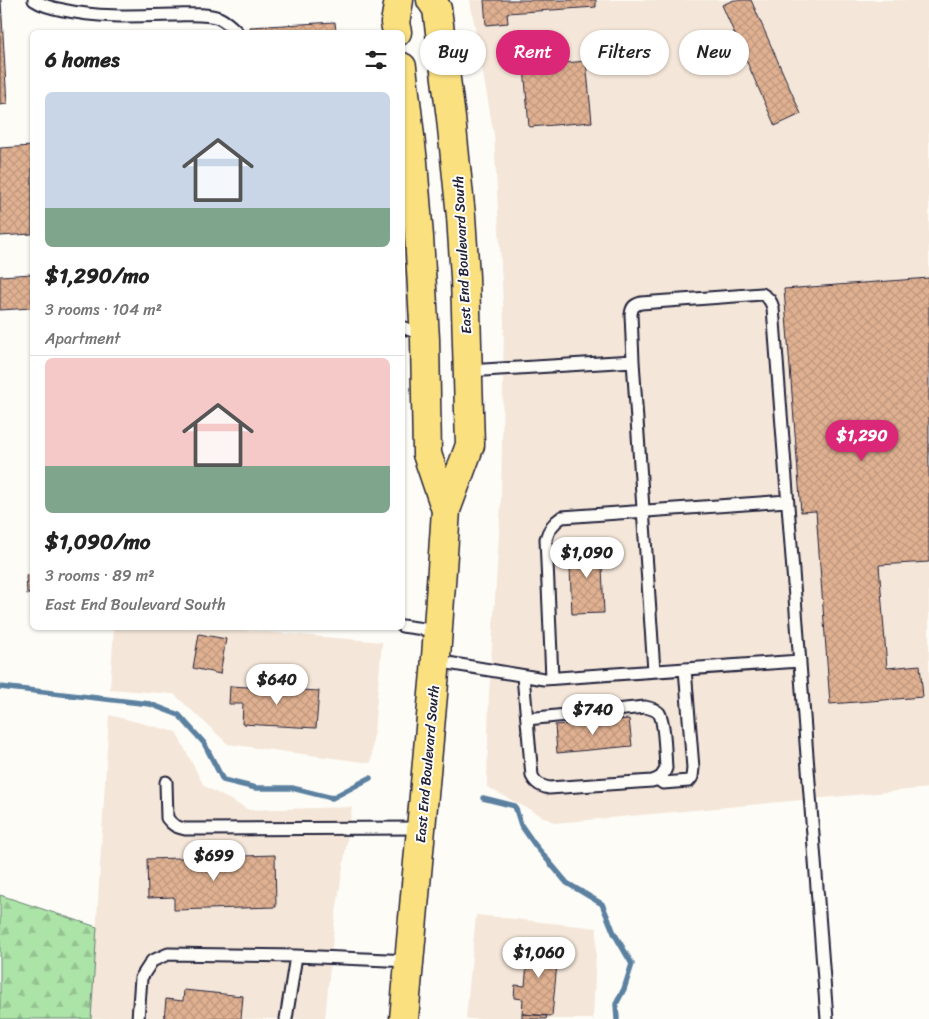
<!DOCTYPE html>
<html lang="en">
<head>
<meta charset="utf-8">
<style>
	body { margin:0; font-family:Sriracha,sans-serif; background:#f2f2f2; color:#222; height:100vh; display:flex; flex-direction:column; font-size:19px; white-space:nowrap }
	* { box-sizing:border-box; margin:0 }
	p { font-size:16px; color:#767676 }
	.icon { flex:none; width:28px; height:28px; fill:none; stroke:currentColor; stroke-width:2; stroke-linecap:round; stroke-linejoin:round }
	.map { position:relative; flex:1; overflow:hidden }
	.drawer { position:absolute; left:30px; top:30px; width:375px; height:600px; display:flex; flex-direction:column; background:#fff; border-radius:8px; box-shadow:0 1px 4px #0004 }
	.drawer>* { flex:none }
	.guide { position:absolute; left:420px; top:30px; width:434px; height:45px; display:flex; gap:10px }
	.price { position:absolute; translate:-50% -42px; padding:0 11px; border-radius:18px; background:#fff; color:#222; font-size:16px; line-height:32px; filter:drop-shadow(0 1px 2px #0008) }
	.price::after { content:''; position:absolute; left:50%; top:30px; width:15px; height:11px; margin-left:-8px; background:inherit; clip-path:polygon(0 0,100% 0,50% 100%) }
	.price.selected { background:#db2777; color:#fff }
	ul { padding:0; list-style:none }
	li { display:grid; align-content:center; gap:10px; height:265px; padding:0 15px }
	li+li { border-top:1px solid #e0e0e0 }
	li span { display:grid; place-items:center; height:155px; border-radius:8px; color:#555 }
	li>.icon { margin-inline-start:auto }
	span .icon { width:90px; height:90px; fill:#fffc; stroke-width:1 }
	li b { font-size:21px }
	h2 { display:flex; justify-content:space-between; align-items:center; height:60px; padding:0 15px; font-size:21px }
	.tag { padding:0 18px; border-radius:22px; background:#fff; box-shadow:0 1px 4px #0004; font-size:18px; line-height:45px }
	.tag.selected { background:#db2777; color:#fff }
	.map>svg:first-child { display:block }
</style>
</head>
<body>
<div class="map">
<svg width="929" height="1019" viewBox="0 0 929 1019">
	<defs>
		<pattern id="forest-firs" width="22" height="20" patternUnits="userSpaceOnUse" patternTransform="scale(1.25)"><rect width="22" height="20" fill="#ace3a7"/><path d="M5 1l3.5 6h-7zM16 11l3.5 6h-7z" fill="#94c291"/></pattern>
		<pattern id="building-cross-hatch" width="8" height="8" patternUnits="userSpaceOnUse" patternTransform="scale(1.25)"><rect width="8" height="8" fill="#e0b191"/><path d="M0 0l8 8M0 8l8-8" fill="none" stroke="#c0987e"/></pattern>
	</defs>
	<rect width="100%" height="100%" fill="#fdfcf7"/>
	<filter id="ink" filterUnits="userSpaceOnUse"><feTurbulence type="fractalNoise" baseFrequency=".02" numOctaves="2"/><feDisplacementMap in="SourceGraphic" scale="10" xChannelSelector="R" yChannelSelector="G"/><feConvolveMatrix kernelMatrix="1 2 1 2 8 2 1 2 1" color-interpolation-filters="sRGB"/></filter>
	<g filter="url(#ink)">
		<path fill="#f4e6d8" d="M 470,0 L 929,0 L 929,788 L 555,823 L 487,787 L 489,694 L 501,504 L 504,322 L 494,135 Z
			M 114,628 L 218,628 L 382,642 L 371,763 L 228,744 L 174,694 L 110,689 Z
			M 109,715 L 176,732 L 204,786 L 249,810 L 352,807 L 334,926 L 325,1019 L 91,1019 Z
			M 476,915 L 597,928 L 593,1019 L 466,1019 Z"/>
		<path fill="url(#forest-firs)" stroke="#678271" d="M 0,895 L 97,927 L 91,1019 L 0,1019 Z"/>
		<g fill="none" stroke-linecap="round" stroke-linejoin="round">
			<path stroke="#5c81a0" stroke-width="5.5" d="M 0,687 L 150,704 L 179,715 L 204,743 L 223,780 L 256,788 L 292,788 L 332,798 L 370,778
				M 483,798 L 515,806 L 521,825 L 535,845 L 567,883 L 602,904 L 614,933 L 632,964 L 624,989 L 616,1004 L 617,1019"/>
		</g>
		<path fill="url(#building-cross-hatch)" stroke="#22223b" d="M 0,0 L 1,0 L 7,104 L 0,105 Z
			M 484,0 L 596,0 L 596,7 L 507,13 L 508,23 L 486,25 Z
			M 734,0 L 751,0 L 801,114 L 775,126 L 722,5 Z
			M 335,22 L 336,32 L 250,32 L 250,27 Z
			M 586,61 L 592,122 L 529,127 L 524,67 Z
			M 32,146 L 32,234 L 0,236 L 0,148 Z
			M 32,274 L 32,308 L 0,310 L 0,276 Z
			M 929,278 L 929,562 L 879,565 L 887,668 L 920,665 L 923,697 L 830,704 L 816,511 L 801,512 L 784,289 Z
			M 601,543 L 604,613 L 572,614 L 569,545 Z
			M 32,574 L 32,593 L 27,594 L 26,575 Z
			M 199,634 L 226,639 L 220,674 L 193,668 Z
			M 230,686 L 319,691 L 316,728 L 242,724 L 243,704 L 229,704 Z
			M 629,719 L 632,746 L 557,753 L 555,725 Z
			M 275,855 L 276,907 L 174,910 L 174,897 L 148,898 L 147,859 Z
			M 529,940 L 559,943 L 552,1016 L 522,1014 L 523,999 L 514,998 L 515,985 L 525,986 Z
			M 184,990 L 243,996 L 241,1019 L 164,1019 L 166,999 L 183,1001 Z
			M 522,1014 L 547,1016 L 546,1019 L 522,1019 Z"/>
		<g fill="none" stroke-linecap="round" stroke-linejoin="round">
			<g stroke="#22223b" stroke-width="15">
				<path id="lane" d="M 34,0 C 43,6 52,8 63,10 C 99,18 137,16 174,15 C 188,15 205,13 219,18 C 226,21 232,27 237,32
					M 402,327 L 424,335
					M 633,361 L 654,671
					M 468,371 L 633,361 L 631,314 C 632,307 634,305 641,303 L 762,294 C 769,298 771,301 773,308 L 827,1019
					M 402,626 L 438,631
					M 436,661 L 544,679 L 800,661
					M 523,676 L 532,776 C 536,784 541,786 549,788 L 652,781 C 660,779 663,776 666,768 C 665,757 665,722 659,713 C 655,709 650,708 645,707 L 527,719
					M 552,678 L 546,539 C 549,529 553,523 562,517 L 787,501
					M 659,780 L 663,783 L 689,781 L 692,777 L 693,768 L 685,669
					M 166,782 L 167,818 C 172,825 176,827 185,829 L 421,828
					M 138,1019 L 141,978 L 152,961 L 168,954 L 296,956
					M 286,1019 L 296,956 L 410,961"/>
			</g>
			<g stroke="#22223b" stroke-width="31">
				<path id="highway" d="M 397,32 L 395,23 L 399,0
					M 402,67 L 413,162 L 419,237 L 425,339 L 427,454 L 446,510
					M 404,1019 L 435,672 L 446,510 L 470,445 L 465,277 L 461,216 L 451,118 L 437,9 L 431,0"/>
			</g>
			<use href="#lane" stroke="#fdfcf7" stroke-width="11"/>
			<use href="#highway" stroke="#fbe080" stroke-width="28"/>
		</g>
	</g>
	<g text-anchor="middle" stroke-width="4" stroke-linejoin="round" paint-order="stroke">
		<g font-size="14" fill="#22223b" stroke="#fdfcf7">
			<text transform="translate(462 255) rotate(-93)" y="5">East End Boulevard South</text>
			<text transform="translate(427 764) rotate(-85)" y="5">East End Boulevard South</text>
		</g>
	</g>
</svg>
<b class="price selected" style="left:862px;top:462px">$1,290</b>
<b class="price" style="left:587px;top:579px">$1,090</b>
<b class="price" style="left:277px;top:706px">$640</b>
<b class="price" style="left:593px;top:736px">$740</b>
<b class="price" style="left:214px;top:882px">$699</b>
<b class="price" style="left:539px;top:979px">$1,060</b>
<div class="guide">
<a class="tag">Buy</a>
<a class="tag selected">Rent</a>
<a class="tag">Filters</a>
<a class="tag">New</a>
</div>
<section class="drawer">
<h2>6 homes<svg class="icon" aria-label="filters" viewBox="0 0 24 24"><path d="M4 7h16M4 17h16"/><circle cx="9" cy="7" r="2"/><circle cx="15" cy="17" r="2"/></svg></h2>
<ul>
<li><span style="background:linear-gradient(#c9d6e8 75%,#7fa58c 0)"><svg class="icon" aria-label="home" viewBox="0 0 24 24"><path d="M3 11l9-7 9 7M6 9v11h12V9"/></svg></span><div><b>$1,290/mo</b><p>3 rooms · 104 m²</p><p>Apartment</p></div></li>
<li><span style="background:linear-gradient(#f6c9c9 70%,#7fa58c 0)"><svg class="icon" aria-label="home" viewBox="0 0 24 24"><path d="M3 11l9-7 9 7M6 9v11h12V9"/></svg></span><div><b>$1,090/mo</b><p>3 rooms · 89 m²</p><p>East End Boulevard South</p></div></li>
</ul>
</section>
</div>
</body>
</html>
